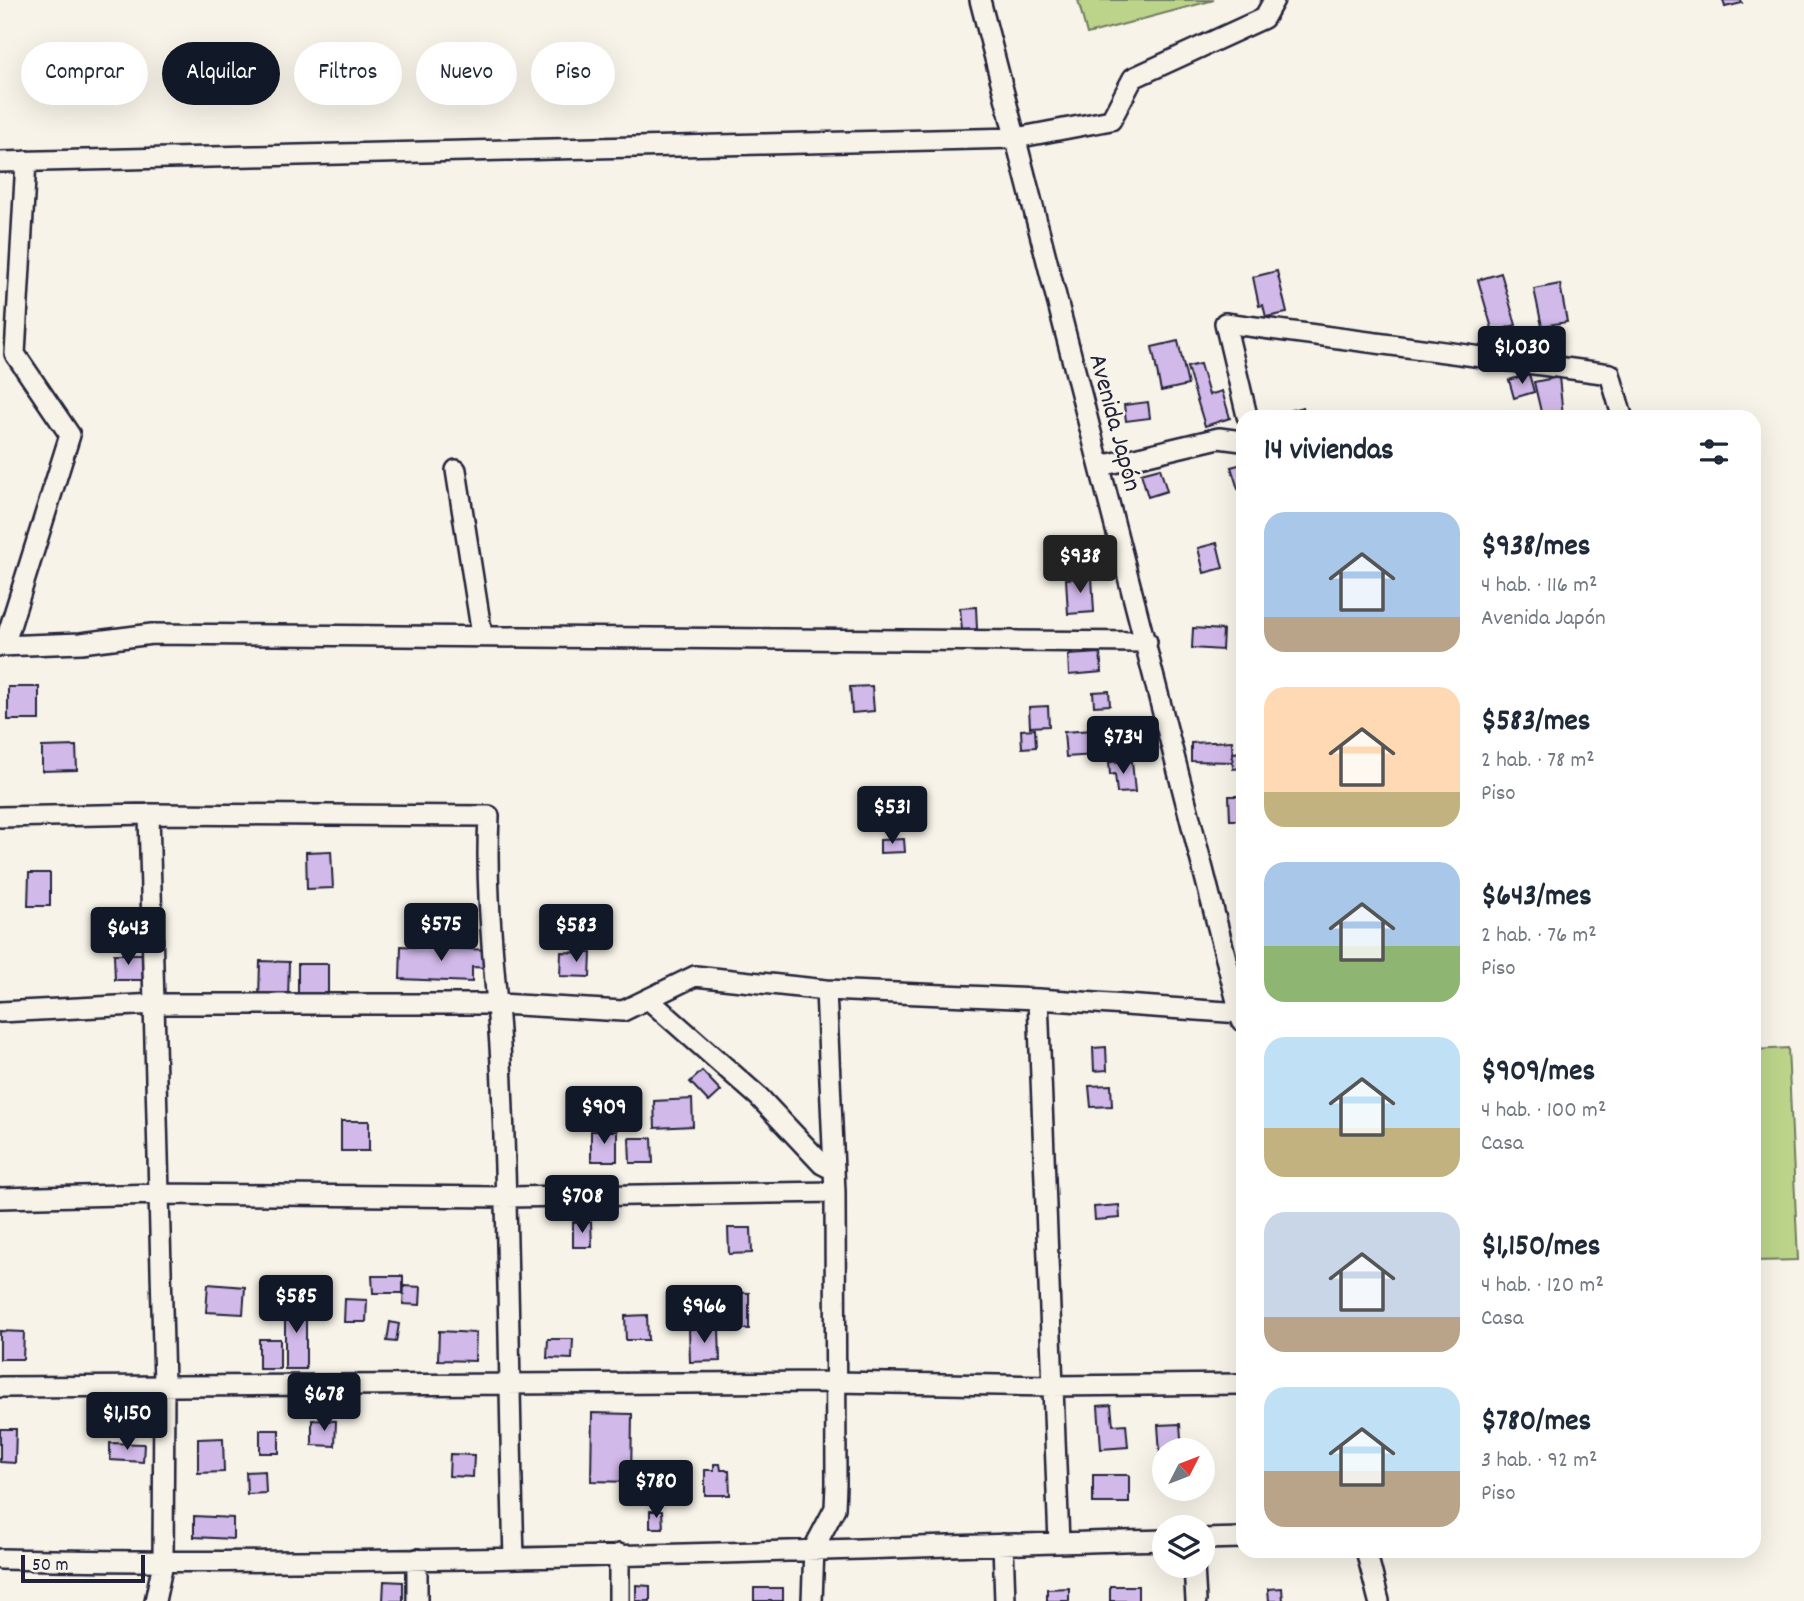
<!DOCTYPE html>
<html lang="es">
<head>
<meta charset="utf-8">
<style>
	body { margin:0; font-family:Dekko,sans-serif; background:#f2f2f3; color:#1f2937; height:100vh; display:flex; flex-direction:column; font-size:26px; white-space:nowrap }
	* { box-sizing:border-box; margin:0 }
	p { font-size:23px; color:#747a83 }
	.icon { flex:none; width:38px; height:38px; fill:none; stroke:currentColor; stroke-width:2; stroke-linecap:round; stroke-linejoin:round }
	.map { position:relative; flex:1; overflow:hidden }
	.sheet { position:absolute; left:1236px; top:410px; width:525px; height:1148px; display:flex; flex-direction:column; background:#fff; border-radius:21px; box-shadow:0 7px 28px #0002 }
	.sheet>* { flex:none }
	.banner { position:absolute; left:21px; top:42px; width:665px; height:63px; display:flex; gap:14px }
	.needle { width:46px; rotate:48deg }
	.buttons { position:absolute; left:1152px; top:1438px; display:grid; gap:14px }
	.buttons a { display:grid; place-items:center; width:63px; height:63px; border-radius:50%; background:#fff; box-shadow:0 7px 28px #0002; font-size:35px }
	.scale { position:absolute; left:21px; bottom:18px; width:124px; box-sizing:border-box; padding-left:7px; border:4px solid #22223b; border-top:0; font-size:19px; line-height:24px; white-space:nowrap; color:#22223b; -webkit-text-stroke:5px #f7f3e8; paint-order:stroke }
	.price { position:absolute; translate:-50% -60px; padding:0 16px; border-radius:7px; background:#111827; color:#fff; font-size:23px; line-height:46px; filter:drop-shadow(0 2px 4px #0008) }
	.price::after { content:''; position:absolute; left:50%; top:42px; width:21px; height:16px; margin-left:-10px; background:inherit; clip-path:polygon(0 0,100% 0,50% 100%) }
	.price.selected { background:#222; color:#fff }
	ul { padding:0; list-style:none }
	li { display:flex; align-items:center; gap:21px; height:175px; padding:0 28px }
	li span { display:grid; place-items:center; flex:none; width:196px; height:140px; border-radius:21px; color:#555 }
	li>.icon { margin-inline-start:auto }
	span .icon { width:84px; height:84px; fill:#fffc; stroke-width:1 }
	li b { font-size:30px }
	h2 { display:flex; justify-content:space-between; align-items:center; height:84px; padding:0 28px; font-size:30px }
	.chip { padding:0 24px; border-radius:32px; background:#fff; box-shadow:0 7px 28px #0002; font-size:24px; line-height:63px }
	.chip.selected { background:#111827; color:#fff }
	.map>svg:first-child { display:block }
</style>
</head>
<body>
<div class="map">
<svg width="1804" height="1601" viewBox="0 0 1804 1601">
	<rect width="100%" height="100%" fill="#f7f3e8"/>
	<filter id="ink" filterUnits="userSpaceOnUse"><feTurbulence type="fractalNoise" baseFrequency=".0143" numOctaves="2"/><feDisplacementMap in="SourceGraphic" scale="14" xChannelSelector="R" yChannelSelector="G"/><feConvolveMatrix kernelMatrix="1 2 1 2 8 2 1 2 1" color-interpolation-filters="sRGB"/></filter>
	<g filter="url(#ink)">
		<path fill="#bcd48a" stroke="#6f7b62" stroke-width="2" d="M 1078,0 L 1214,0 L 1087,34 Z
			M 1788,1048 L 1798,1260 L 1754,1261 L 1754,1050 Z"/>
		<path fill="#d1b9e9" stroke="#22223b" stroke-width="2" d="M 1723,0 L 1741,0 L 1742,3 L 1725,7 Z
			M 1277,271 L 1287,313 L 1266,317 L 1263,305 L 1259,306 L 1253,277 Z
			M 1501,273 L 1516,325 L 1493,332 L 1478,280 Z
			M 1560,284 L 1567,322 L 1542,326 L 1534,289 Z
			M 1178,341 L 1188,385 L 1161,391 L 1152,347 Z
			M 1200,364 L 1209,395 L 1222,391 L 1230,418 L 1205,426 L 1187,367 Z
			M 1529,374 L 1534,392 L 1514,398 L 1509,380 Z
			M 1559,377 L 1563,416 L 1542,416 L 1534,382 Z
			M 1148,402 L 1150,418 L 1126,421 L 1124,405 Z
			M 1303,407 L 1306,416 L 1285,416 L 1284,412 Z
			M 1242,464 L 1242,488 L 1238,489 L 1231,467 Z
			M 1160,468 L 1167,491 L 1148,497 L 1141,473 Z
			M 1217,543 L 1223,568 L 1204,573 L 1198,548 Z
			M 1092,577 L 1094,612 L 1068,614 L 1066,579 Z
			M 976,607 L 977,629 L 962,630 L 960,608 Z
			M 1193,628 L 1223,630 L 1222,650 L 1192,648 Z
			M 1100,653 L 1102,672 L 1069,675 L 1068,655 Z
			M 872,686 L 874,711 L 852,713 L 850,687 Z
			M 8,687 L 39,687 L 39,720 L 8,720 Z
			M 1109,691 L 1110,705 L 1094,706 L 1093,692 Z
			M 1048,706 L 1049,726 L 1030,727 L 1029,707 Z
			M 1123,728 L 1125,753 L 1066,757 L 1064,732 Z
			M 1035,729 L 1036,747 L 1022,748 L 1021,730 Z
			M 1232,741 L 1233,762 L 1191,761 L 1191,743 Z
			M 76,746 L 77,770 L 42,771 L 42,747 Z
			M 1242,752 L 1242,768 L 1233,769 L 1232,753 Z
			M 1132,761 L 1135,792 L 1117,793 L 1115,774 L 1110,775 L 1109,762 Z
			M 1229,796 L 1242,796 L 1242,820 L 1230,820 Z
			M 904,839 L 905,852 L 880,853 L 880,840 Z
			M 331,851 L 333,888 L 307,889 L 306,852 Z
			M 29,873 L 50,873 L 50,906 L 28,906 Z
			M 1754,888 L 1756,888 L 1758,949 L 1754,949 Z
			M 401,946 L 489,950 L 489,968 L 472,967 L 472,982 L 400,979 Z
			M 561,952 L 591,953 L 590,977 L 560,976 Z
			M 114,954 L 142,954 L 143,980 L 115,980 Z
			M 260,961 L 289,962 L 288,1000 L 259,999 Z
			M 298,964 L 328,964 L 328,995 L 298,996 Z
			M 1106,1047 L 1107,1070 L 1094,1071 L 1093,1048 Z
			M 702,1071 L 721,1091 L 709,1102 L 690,1082 Z
			M 1111,1085 L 1112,1106 L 1091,1107 L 1089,1086 Z
			M 692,1099 L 693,1126 L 655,1128 L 654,1101 Z
			M 341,1121 L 369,1121 L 369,1151 L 341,1151 Z
			M 591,1131 L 617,1131 L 617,1161 L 591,1161 Z
			M 629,1138 L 652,1138 L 653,1163 L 630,1163 Z
			M 1119,1205 L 1120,1218 L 1095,1220 L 1094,1207 Z
			M 573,1222 L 591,1222 L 592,1247 L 573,1247 Z
			M 728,1228 L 751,1228 L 752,1253 L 729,1254 Z
			M 372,1276 L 403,1276 L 403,1293 L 373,1293 Z
			M 208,1284 L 245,1287 L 243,1314 L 206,1312 Z
			M 404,1286 L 421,1287 L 420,1305 L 403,1304 Z
			M 721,1292 L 749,1293 L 749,1329 L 721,1328 Z
			M 345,1299 L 367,1300 L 366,1322 L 344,1322 Z
			M 285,1301 L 306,1301 L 306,1369 L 285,1369 Z
			M 647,1315 L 648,1340 L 626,1340 L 625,1316 Z
			M 390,1322 L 399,1324 L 396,1342 L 387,1341 Z
			M 689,1329 L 719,1329 L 720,1361 L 690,1362 Z
			M 0,1331 L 24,1332 L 23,1359 L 0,1359 Z
			M 439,1331 L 476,1333 L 475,1361 L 438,1360 Z
			M 259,1339 L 280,1339 L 280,1369 L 259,1369 Z
			M 548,1339 L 573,1339 L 572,1359 L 547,1358 Z
			M 1111,1405 L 1113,1425 L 1126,1424 L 1128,1447 L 1101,1449 L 1098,1406 Z
			M 592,1413 L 632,1414 L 631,1482 L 591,1481 Z
			M 312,1420 L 336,1421 L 335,1446 L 312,1445 Z
			M 1180,1424 L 1182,1451 L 1160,1453 L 1158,1425 Z
			M 0,1429 L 16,1429 L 15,1463 L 0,1462 Z
			M 260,1430 L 279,1430 L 279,1453 L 260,1453 Z
			M 223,1438 L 224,1472 L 198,1473 L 198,1439 Z
			M 110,1443 L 144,1444 L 143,1462 L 110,1460 Z
			M 450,1454 L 474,1455 L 473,1477 L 449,1476 Z
			M 714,1464 L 720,1464 L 721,1470 L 729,1470 L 730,1495 L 705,1495 L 705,1470 L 714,1470 Z
			M 265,1471 L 266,1493 L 247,1494 L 246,1472 Z
			M 1093,1475 L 1129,1475 L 1129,1503 L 1093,1503 Z
			M 650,1511 L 662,1511 L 663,1528 L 650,1528 Z
			M 194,1516 L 233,1518 L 233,1539 L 194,1537 Z
			M 384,1581 L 403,1582 L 403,1601 L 383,1601 Z
			M 636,1585 L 650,1586 L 650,1601 L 636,1601 Z
			M 1110,1586 L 1138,1586 L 1138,1601 L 1110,1601 Z
			M 754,1588 L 783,1588 L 783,1601 L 754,1601 Z
			M 1069,1588 L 1069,1601 L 1047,1601 L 1047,1589 Z
			M 1282,1588 L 1283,1601 L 1269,1601 L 1268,1589 Z"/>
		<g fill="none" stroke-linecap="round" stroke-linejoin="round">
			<g stroke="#22223b" stroke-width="24">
				<path id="minor" d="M 980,0 L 1242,1021
					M 0,162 L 1016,138 L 1111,120 L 1133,78 L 1264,18 L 1274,0
					M 1247,416 L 1225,323 L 1610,374 L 1622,416
					M 1101,466 L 1219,438 L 1242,441
					M 456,470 L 482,635
					M 0,646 L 81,643 L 152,634 L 1147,642
					M 4,646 L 70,435 L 15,354 L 26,161
					M 149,814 L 164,1384 L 163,1563 L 155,1601
					M 0,817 L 149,814 L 489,816 C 484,909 499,993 502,1085 C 509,1243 509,1400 514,1557
					M 648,999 L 759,1097 L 822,1164 L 834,1170
					M 1038,999 L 1059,1543
					M 0,1012 L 156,1004 L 499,1004 L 623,1011 L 695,976 L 826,990 L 1038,999 L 1241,1013
					M 0,1198 L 160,1194 L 507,1197 L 835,1192
					M 0,1387 L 836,1382 L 1052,1386 L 1242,1384
					M 1202,1539 L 1242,1538
					M 1003,1544 L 1005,1601
					M 1366,1550 L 1379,1601
					M 619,1554 L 619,1601
					M 0,1559 C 388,1568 776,1550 1164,1540
					M 417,1559 L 417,1601
					M 1194,1566 L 1196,1601
					M 812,1601 L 814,1548 L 835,1508 L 836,1484 L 835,1192 L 826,990"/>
			</g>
			<use href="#minor" stroke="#f7f3e8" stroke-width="19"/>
		</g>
	</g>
	<g text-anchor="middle" stroke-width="5" stroke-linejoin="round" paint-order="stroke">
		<g font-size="26" fill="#22223b" stroke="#f7f3e8">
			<text transform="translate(1117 422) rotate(75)" y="9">Avenida Japón</text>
		</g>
	</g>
</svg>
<div class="buttons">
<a><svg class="needle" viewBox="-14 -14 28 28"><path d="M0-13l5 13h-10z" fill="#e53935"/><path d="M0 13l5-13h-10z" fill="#747a83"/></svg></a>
<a><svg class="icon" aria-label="layers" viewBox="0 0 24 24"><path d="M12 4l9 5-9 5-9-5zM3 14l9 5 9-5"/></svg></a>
</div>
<div class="scale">50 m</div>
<b class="price" style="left:1522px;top:386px">$1,030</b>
<b class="price selected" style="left:1080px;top:595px">$938</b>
<b class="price" style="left:1123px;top:776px">$734</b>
<b class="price" style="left:892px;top:846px">$531</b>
<b class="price" style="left:441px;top:963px">$575</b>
<b class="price" style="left:576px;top:964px">$583</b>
<b class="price" style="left:128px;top:967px">$643</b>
<b class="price" style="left:604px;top:1146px">$909</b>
<b class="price" style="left:582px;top:1235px">$708</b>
<b class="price" style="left:296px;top:1335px">$585</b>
<b class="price" style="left:704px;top:1345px">$966</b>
<b class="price" style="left:324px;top:1433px">$678</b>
<b class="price" style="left:127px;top:1452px">$1,150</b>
<b class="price" style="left:656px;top:1520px">$780</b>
<div class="banner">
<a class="chip">Comprar</a>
<a class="chip selected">Alquilar</a>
<a class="chip">Filtros</a>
<a class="chip">Nuevo</a>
<a class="chip">Piso</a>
</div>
<section class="sheet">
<h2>14 viviendas<svg class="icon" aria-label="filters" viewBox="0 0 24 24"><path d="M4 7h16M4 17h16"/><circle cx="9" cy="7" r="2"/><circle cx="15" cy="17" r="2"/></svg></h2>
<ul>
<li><span style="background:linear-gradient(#a9c7e8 75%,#b9a48a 0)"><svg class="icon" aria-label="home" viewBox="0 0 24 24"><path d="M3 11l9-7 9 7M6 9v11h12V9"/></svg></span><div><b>$938/mes</b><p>4 hab. · 116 m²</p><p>Avenida Japón</p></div></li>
<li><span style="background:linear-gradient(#ffd9b3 75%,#c2b280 0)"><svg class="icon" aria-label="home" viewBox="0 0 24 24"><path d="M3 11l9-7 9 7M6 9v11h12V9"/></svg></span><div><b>$583/mes</b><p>2 hab. · 78 m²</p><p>Piso</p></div></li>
<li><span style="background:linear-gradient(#a9c7e8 60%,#8fb573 0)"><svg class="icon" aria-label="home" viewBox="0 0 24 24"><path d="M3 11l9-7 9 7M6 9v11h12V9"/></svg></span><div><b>$643/mes</b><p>2 hab. · 76 m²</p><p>Piso</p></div></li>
<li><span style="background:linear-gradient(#bfe0f5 65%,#c2b280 0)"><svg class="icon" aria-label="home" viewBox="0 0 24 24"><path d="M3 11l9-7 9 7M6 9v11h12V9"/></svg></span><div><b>$909/mes</b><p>4 hab. · 100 m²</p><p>Casa</p></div></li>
<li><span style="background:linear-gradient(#c9d6e8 75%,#b9a48a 0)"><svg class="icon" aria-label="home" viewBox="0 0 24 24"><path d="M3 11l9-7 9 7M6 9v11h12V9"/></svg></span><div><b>$1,150/mes</b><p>4 hab. · 120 m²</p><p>Casa</p></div></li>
<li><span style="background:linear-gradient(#bfe0f5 60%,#b9a48a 0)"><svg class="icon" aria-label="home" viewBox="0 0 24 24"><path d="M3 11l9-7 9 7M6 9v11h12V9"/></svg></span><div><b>$780/mes</b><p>3 hab. · 92 m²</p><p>Piso</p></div></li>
</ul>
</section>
</div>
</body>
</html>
